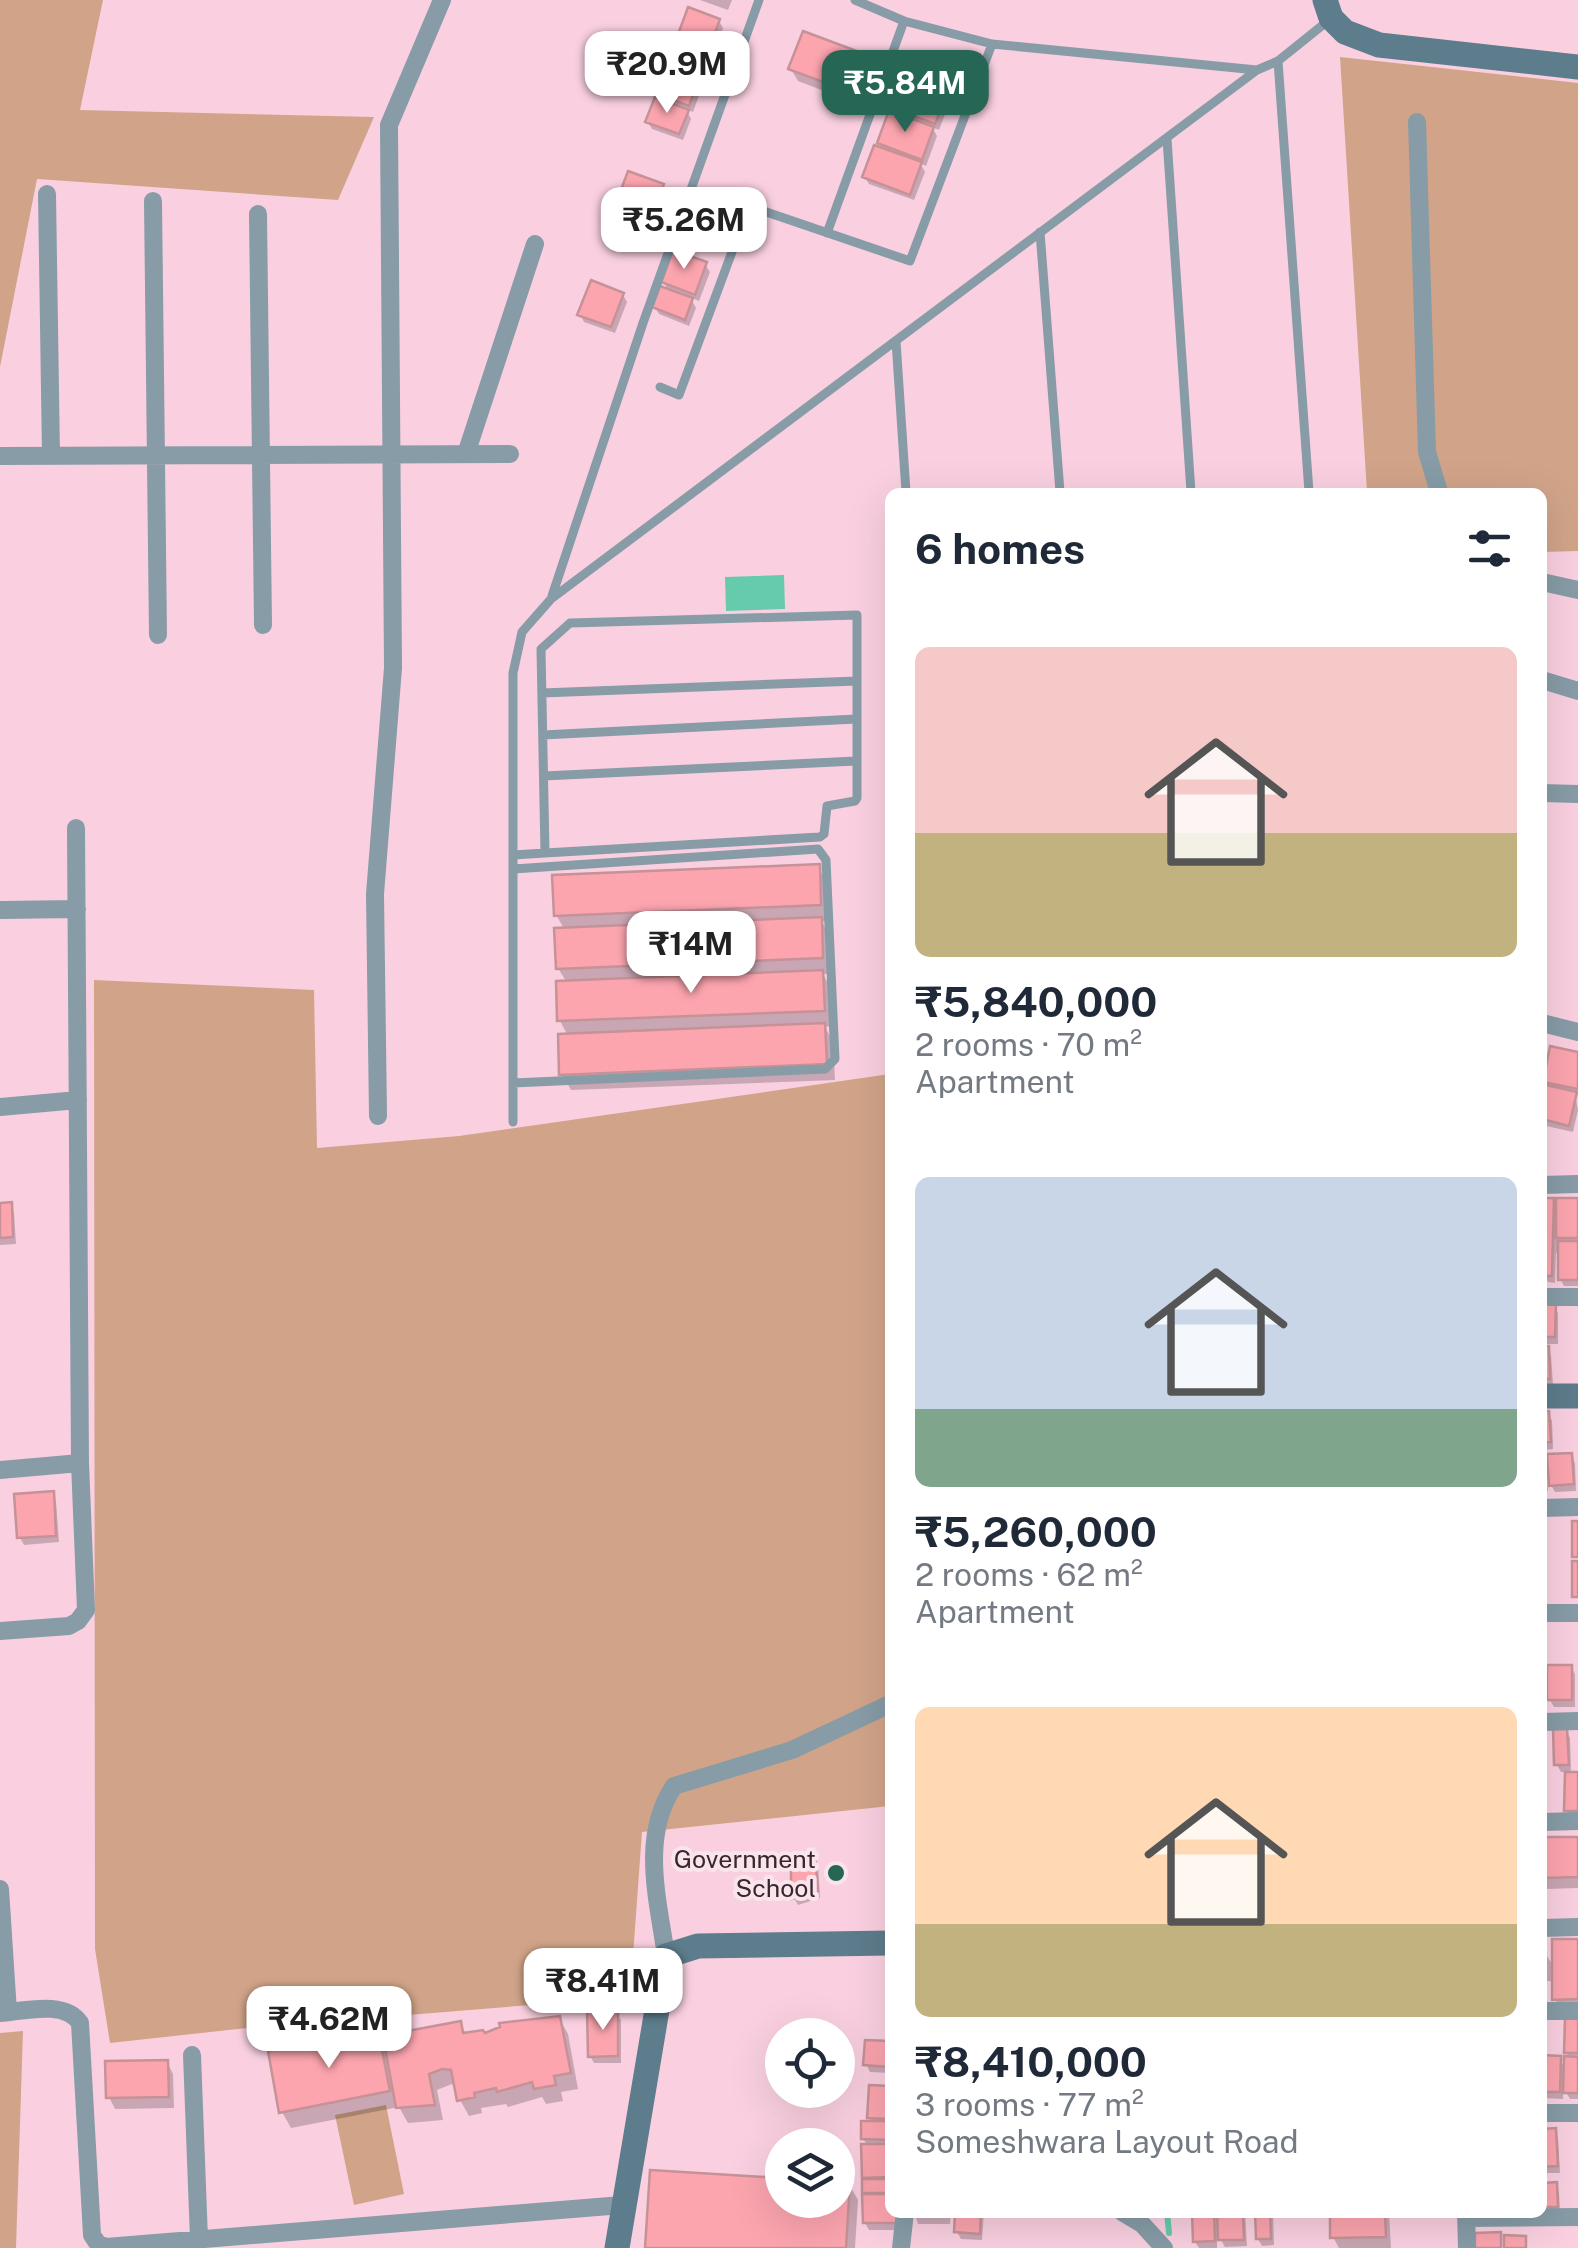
<!DOCTYPE html>
<html lang="en">
<head>
<meta charset="utf-8">
<style>
	body { margin:0; font-family:"Public Sans",sans-serif; background:#f6f6f7; color:#1f2937; height:100vh; display:flex; flex-direction:column; font-size:38px; white-space:nowrap }
	* { box-sizing:border-box; margin:0 }
	p { font-size:32px; color:#747a83 }
	.icon { flex:none; width:55px; height:55px; fill:none; stroke:currentColor; stroke-width:2; stroke-linecap:round; stroke-linejoin:round }
	.map { position:relative; flex:1; overflow:hidden }
	.details { position:absolute; left:885px; top:488px; width:662px; height:1730px; display:flex; flex-direction:column; background:#fff; border-radius:15px; box-shadow:0 10px 40px #0002 }
	.details>* { flex:none }
	.fabs { position:absolute; left:765px; top:2018px; display:grid; gap:20px }
	.fabs a { display:grid; place-items:center; width:90px; height:90px; border-radius:50%; background:#fff; box-shadow:0 10px 40px #0002; font-size:50px }
	.price { position:absolute; translate:-50% -85px; padding:0 22px; border-radius:20px; background:#fff; color:#222; font-size:32px; line-height:65px; filter:drop-shadow(0 2px 5px #0008) }
	.price::after { content:''; position:absolute; left:50%; top:60px; width:30px; height:22px; margin-left:-15px; background:inherit; clip-path:polygon(0 0,100% 0,50% 100%) }
	.price.active { background:#256654; color:#fff }
	ul { padding:0; list-style:none }
	li { display:grid; align-content:center; gap:20px; height:530px; padding:0 30px }
	li span { display:grid; place-items:center; height:310px; border-radius:15px; color:#555 }
	li>.icon { margin-inline-start:auto }
	span .icon { width:180px; height:180px; fill:#fffc; stroke-width:1 }
	li b { font-size:42px }
	h2 { display:flex; justify-content:space-between; align-items:center; height:120px; padding:0 30px; font-size:42px }
	.map>svg:first-child { display:block }
</style>
</head>
<body>
<div class="map">
<svg width="1578" height="2248" viewBox="0 0 1578 2248">
	<rect width="100%" height="100%" fill="#fad0e1"/>
	<path fill="#d1a489" d="M 0,0 L 103,0 L 80,110 L 374,117 L 338,200 L 37,179 L 0,367 Z
		M 1340,57 L 1578,83 L 1578,551 L 1543,552 L 1542,492 L 1367,492 Z
		M 94,980 L 314,990 L 317,1148 L 459,1136 L 890,1074 L 890,1806 L 642,1832 L 630,1997 L 247,2028 L 110,2043 L 95,1949 Z
		M 23,2031 L 16,2248 L 0,2248 L 0,2033 Z
		M 386,2105 L 404,2194 L 354,2205 L 335,2115 Z"/>
	<path fill="#66caad" d="M 784,575 L 785,609 L 726,611 L 725,577 Z"/>
	<path fill="#0003" d="M 700,0 L 732,0 L 728,10 Z
		M 719,21 L 723,28 L 712,58 L 683,47 L 679,40 Z
		M 860,55 L 867,66 L 853,102 L 798,81 L 791,69 Z
		M 699,78 L 703,85 L 693,112 L 686,109 L 691,119 L 683,140 L 652,129 L 648,122 L 664,103 L 659,93 Z
		M 948,88 L 952,96 L 939,130 L 932,127 L 937,136 L 926,166 L 920,163 L 925,172 L 914,200 L 869,184 L 865,177 L 884,151 L 879,143 L 900,117 L 895,108 Z
		M 662,186 L 666,193 L 655,222 L 623,210 L 618,203 Z
		M 727,208 L 731,215 L 721,242 L 692,231 L 688,224 Z
		M 705,264 L 710,272 L 699,301 L 690,297 L 696,308 L 689,326 L 659,314 L 655,307 L 669,292 L 664,282 Z
		M 623,295 L 627,302 L 615,333 L 584,322 L 580,314 Z
		M 818,867 L 827,883 L 829,921 L 821,921 L 830,936 L 831,974 L 823,974 L 831,989 L 833,1026 L 825,1027 L 833,1042 L 835,1080 L 571,1090 L 562,1074 L 568,1036 L 560,1021 L 567,983 L 558,968 L 565,930 L 556,915 Z
		M 1578,1054 L 1578,1094 L 1575,1094 L 1578,1110 L 1573,1132 L 1542,1125 L 1542,1087 L 1550,1088 L 1546,1082 Z
		M 1553,1201 L 1558,1211 L 1578,1201 L 1578,1286 L 1564,1286 L 1560,1279 L 1560,1253 L 1556,1253 L 1555,1283 L 1548,1282 L 1544,1275 L 1542,1208 L 1546,1214 Z
		M 10,1205 L 14,1212 L 16,1244 L 0,1245 L 0,1206 Z
		M 1542,1306 L 1554,1306 L 1558,1313 L 1558,1344 L 1542,1344 Z
		M 1542,1349 L 1547,1349 L 1551,1356 L 1553,1385 L 1542,1386 Z
		M 1548,1413 L 1552,1421 L 1553,1449 L 1542,1450 L 1542,1414 Z
		M 1542,1456 L 1550,1470 L 1571,1456 L 1575,1463 L 1576,1491 L 1555,1492 L 1547,1478 L 1548,1491 L 1542,1491 Z
		M 52,1494 L 56,1501 L 59,1542 L 24,1545 L 20,1538 Z
		M 1542,1522 L 1546,1528 L 1546,1561 L 1542,1561 Z
		M 1542,1564 L 1546,1569 L 1545,1603 L 1542,1603 Z
		M 1542,1634 L 1543,1670 L 1549,1681 L 1571,1667 L 1575,1674 L 1575,1707 L 1554,1707 L 1547,1695 L 1547,1708 L 1542,1708 Z
		M 1566,1731 L 1570,1738 L 1571,1775 L 1578,1775 L 1578,1818 L 1571,1817 L 1567,1810 L 1567,1772 L 1561,1772 L 1557,1765 Z
		M 1542,1839 L 1578,1839 L 1578,1888 L 1546,1889 L 1542,1882 Z
		M 813,1857 L 818,1864 L 820,1898 L 798,1905 L 794,1898 Z
		M 1578,1941 L 1578,2006 L 1559,2006 L 1555,1999 L 1555,1981 L 1542,1981 L 1542,1956 L 1547,1956 L 1555,1969 Z
		M 616,2013 L 621,2020 L 621,2063 L 594,2063 L 590,2056 Z
		M 559,2018 L 568,2034 L 578,2089 L 561,2092 L 563,2101 L 546,2104 L 542,2097 L 508,2107 L 506,2104 L 481,2108 L 482,2113 L 469,2116 L 460,2100 L 457,2085 L 452,2084 L 437,2090 L 443,2120 L 408,2123 L 399,2107 L 291,2128 L 282,2112 L 377,2032 L 384,2045 L 460,2024 L 467,2035 L 484,2036 Z
		M 1578,2021 L 1578,2099 L 1570,2099 L 1563,2087 L 1563,2099 L 1542,2098 L 1542,2058 L 1559,2058 L 1566,2070 L 1570,2059 L 1566,2052 Z
		M 890,2044 L 890,2073 L 870,2072 L 866,2064 Z
		M 167,2062 L 173,2074 L 174,2108 L 115,2109 L 109,2097 Z
		M 890,2089 L 890,2212 L 900,2230 L 869,2230 L 865,2223 L 867,2197 L 864,2177 L 868,2147 L 863,2138 L 873,2123 L 869,2117 Z
		M 1542,2131 L 1554,2131 L 1558,2138 L 1560,2173 L 1542,2173 Z
		M 652,2172 L 782,2180 L 782,2200 L 838,2200 L 838,2184 L 849,2184 L 858,2200 L 855,2248 L 648,2248 Z
		M 1542,2185 L 1555,2185 L 1559,2192 L 1560,2213 L 1542,2212 Z
		M 914,2212 L 951,2212 L 950,2224 L 918,2224 Z
		M 958,2212 L 984,2212 L 982,2240 L 961,2239 L 957,2232 Z
		M 1194,2212 L 1216,2212 L 1220,2219 L 1220,2212 L 1245,2212 L 1247,2246 L 1225,2247 L 1217,2233 L 1217,2248 L 1199,2248 L 1195,2242 Z
		M 1257,2212 L 1273,2212 L 1274,2245 L 1262,2246 L 1258,2239 Z
		M 1332,2212 L 1389,2212 L 1391,2248 L 1339,2248 L 1333,2237 Z"/>
	<g fill="none" stroke-linecap="round" stroke-linejoin="round">
		<path stroke="#66caad" stroke-width="6" d="M 1167,2212 L 1169,2233"/>
	</g>
	<path fill="#fca5af" stroke="#c69297" stroke-width="2.5" d="M 688,7 L 720,19 L 708,52 L 676,40 Z
		M 803,31 L 862,53 L 847,91 L 788,69 Z
		M 667,64 L 700,76 L 689,106 L 656,94 Z
		M 907,70 L 950,86 L 935,124 L 892,108 Z
		M 655,97 L 689,110 L 679,134 L 645,122 Z
		M 889,110 L 934,127 L 922,160 L 877,143 Z
		M 874,145 L 922,162 L 910,195 L 862,177 Z
		M 628,171 L 664,184 L 652,216 L 616,203 Z
		M 696,194 L 728,206 L 717,236 L 685,224 Z
		M 673,250 L 707,262 L 695,295 L 661,282 Z
		M 591,280 L 624,293 L 611,327 L 577,315 Z
		M 660,286 L 693,298 L 685,320 L 652,307 Z
		M 820,864 L 821,905 L 554,916 L 552,875 Z
		M 822,917 L 823,958 L 556,969 L 554,928 Z
		M 823,970 L 825,1011 L 557,1021 L 556,981 Z
		M 825,1023 L 827,1064 L 559,1075 L 558,1034 Z
		M 1550,1046 L 1578,1052 L 1578,1089 L 1543,1082 Z
		M 1542,1084 L 1577,1092 L 1569,1126 L 1542,1119 Z
		M 1544,1198 L 1554,1198 L 1552,1276 L 1542,1276 Z
		M 1556,1198 L 1578,1198 L 1578,1238 L 1556,1238 Z
		M 12,1202 L 13,1237 L 0,1238 L 0,1203 Z
		M 1558,1241 L 1578,1241 L 1578,1280 L 1558,1280 Z
		M 1542,1304 L 1556,1304 L 1555,1337 L 1542,1337 Z
		M 1549,1346 L 1550,1379 L 1542,1379 L 1542,1347 Z
		M 1542,1411 L 1549,1411 L 1551,1442 L 1542,1443 Z
		M 1572,1453 L 1574,1484 L 1549,1486 L 1547,1454 Z
		M 54,1491 L 56,1536 L 17,1538 L 14,1494 Z
		M 1572,1521 L 1578,1521 L 1578,1557 L 1572,1557 Z
		M 1572,1561 L 1578,1561 L 1578,1597 L 1572,1597 Z
		M 1547,1665 L 1572,1665 L 1572,1700 L 1547,1700 Z
		M 1567,1728 L 1569,1765 L 1554,1765 L 1553,1729 Z
		M 1565,1772 L 1578,1772 L 1578,1811 L 1564,1811 Z
		M 1542,1837 L 1578,1837 L 1578,1877 L 1542,1878 Z
		M 815,1854 L 818,1891 L 791,1899 L 791,1855 Z
		M 1552,1939 L 1578,1939 L 1578,1999 L 1552,2000 Z
		M 587,2010 L 618,2010 L 618,2056 L 588,2057 Z
		M 560,2016 L 571,2073 L 554,2076 L 556,2085 L 534,2089 L 532,2082 L 497,2092 L 496,2088 L 474,2093 L 475,2097 L 457,2101 L 451,2070 L 442,2069 L 429,2074 L 435,2105 L 396,2108 L 384,2042 L 404,2038 L 402,2032 L 461,2021 L 463,2033 L 483,2030 L 485,2033 L 500,2027 L 499,2023 Z
		M 1565,2018 L 1578,2019 L 1578,2053 L 1564,2053 Z
		M 378,2029 L 390,2091 L 279,2113 L 268,2051 Z
		M 865,2040 L 890,2041 L 890,2067 L 863,2065 Z
		M 1542,2055 L 1561,2056 L 1560,2092 L 1542,2092 Z
		M 1564,2056 L 1578,2057 L 1578,2093 L 1563,2093 Z
		M 168,2060 L 169,2097 L 106,2098 L 105,2061 Z
		M 869,2085 L 890,2086 L 890,2119 L 867,2118 Z
		M 861,2121 L 890,2121 L 890,2140 L 861,2139 Z
		M 1556,2128 L 1558,2166 L 1542,2167 L 1542,2129 Z
		M 861,2144 L 890,2144 L 890,2177 L 862,2178 Z
		M 650,2170 L 782,2178 L 782,2200 L 838,2200 L 838,2181 L 850,2182 L 846,2248 L 645,2248 Z
		M 862,2179 L 890,2179 L 890,2193 L 862,2193 Z
		M 1557,2182 L 1558,2207 L 1542,2207 L 1542,2183 Z
		M 862,2194 L 890,2194 L 890,2212 L 897,2212 L 897,2223 L 863,2223 Z
		M 955,2212 L 981,2212 L 980,2234 L 954,2232 Z
		M 1192,2212 L 1214,2212 L 1215,2241 L 1193,2242 Z
		M 1217,2212 L 1243,2212 L 1244,2240 L 1218,2240 Z
		M 1255,2212 L 1270,2212 L 1271,2239 L 1256,2239 Z
		M 1330,2212 L 1385,2212 L 1386,2237 L 1330,2238 Z
		M 1501,2232 L 1501,2248 L 1475,2248 L 1475,2233 Z
		M 1504,2235 L 1526,2236 L 1526,2248 L 1504,2248 Z"/>
	<g fill="none" stroke-linecap="round" stroke-linejoin="round">
		<path stroke="#879ca7" stroke-width="9" d="M 855,0 L 904,21 L 992,44 L 1257,70
			M 1278,61 L 1309,492
			M 1167,139 L 1191,492
			M 1040,232 L 1060,492
			M 827,233 L 904,21
			M 896,341 L 906,492
			M 660,387 L 679,395 L 749,206 L 910,261 L 992,44
			M 552,596 L 643,323 L 759,0
			M 542,693 L 857,681
			M 543,735 L 856,719
			M 544,776 L 856,761
			M 513,855 L 545,853 L 820,837 L 824,834 L 827,806 L 855,801 L 857,798 L 857,615 L 570,623 L 541,649 L 545,853
			M 513,1083 L 825,1069 L 835,1059 L 826,860 L 818,849 L 513,869
			M 513,1122 L 513,673 L 522,632 L 551,599 L 1257,70 L 1278,61 L 1329,20"/>
		<path stroke="#879ca7" stroke-width="18" d="M 1417,122 L 1427,452 L 1439,492
			M 47,194 L 51,456
			M 153,201 L 158,635
			M 258,214 L 263,625
			M 466,454 L 535,244
			M 0,456 L 510,454
			M 1542,582 L 1578,590
			M 1542,680 L 1578,691
			M 1542,793 L 1578,794
			M 0,910 L 77,909
			M 1542,1023 L 1578,1032
			M 0,1107 L 78,1100
			M 378,1116 L 375,894 L 393,668 L 389,125 L 442,0
			M 1542,1185 L 1578,1184
			M 1542,1297 L 1578,1297
			M 0,1470 L 80,1463
			M 1542,1508 L 1578,1507
			M 1542,1613 L 1578,1613
			M 0,1631 L 69,1626 L 78,1621 L 86,1610 L 80,1463 L 76,828
			M 1542,1722 L 1578,1721
			M 1542,1822 L 1578,1821
			M 0,1889 L 8,2012
			M 1542,1928 L 1578,1927
			M 666,1956 C 658,1899 640,1837 674,1786 L 792,1750 L 890,1704
			M 1542,2011 L 1578,2011
			M 0,2013 C 24,2011 65,2000 80,2023 L 92,2235 L 98,2244 L 106,2247 L 622,2205
			M 192,2055 L 199,2239
			M 1542,2113 L 1578,2113
			M 1122,2212 L 1142,2224 L 1164,2248
			M 1466,2212 L 1467,2248
			M 1466,2218 L 1578,2217
			M 901,2248 L 905,2212"/>
		<path stroke="#5d7c8c" stroke-width="25" d="M 1325,0 L 1331,18 L 1345,32 L 1379,45 L 1578,67
			M 1542,1396 L 1578,1396
			M 617,2248 L 666,1956 L 698,1946 L 890,1943"/>
	</g>
	<circle fill="#256654" stroke="#f9e4ec" stroke-width="4" cx="836" cy="1873" r="10"/>
	<g text-anchor="middle" stroke-width="8" stroke-linejoin="round" paint-order="stroke">
		<g font-size="25" fill="#38252d" stroke="#f9e4ec" text-anchor="end">
			<text x="816" y="1868">Government<tspan x="816" dy="29">School</tspan></text>
		</g>
	</g>
</svg>
<div class="fabs">
<a><svg class="icon" aria-label="locate" viewBox="0 0 24 24"><circle cx="12" cy="12" r="6"/><path d="M12 2v4M12 18v4M2 12h4M18 12h4"/></svg></a>
<a><svg class="icon" aria-label="layers" viewBox="0 0 24 24"><path d="M12 4l9 5-9 5-9-5zM3 14l9 5 9-5"/></svg></a>
</div>
<b class="price" style="left:667px;top:116px">₹20.9M</b>
<b class="price active" style="left:905px;top:135px">₹5.84M</b>
<b class="price" style="left:684px;top:272px">₹5.26M</b>
<b class="price" style="left:691px;top:996px">₹14M</b>
<b class="price" style="left:603px;top:2033px">₹8.41M</b>
<b class="price" style="left:329px;top:2071px">₹4.62M</b>
<section class="details">
<h2>6 homes<svg class="icon" aria-label="filters" viewBox="0 0 24 24"><path d="M4 7h16M4 17h16"/><circle cx="9" cy="7" r="2"/><circle cx="15" cy="17" r="2"/></svg></h2>
<ul>
<li><span style="background:linear-gradient(#f6c9c9 60%,#c2b280 0)"><svg class="icon" aria-label="home" viewBox="0 0 24 24"><path d="M3 11l9-7 9 7M6 9v11h12V9"/></svg></span><div><b>₹5,840,000</b><p>2 rooms · 70 m²</p><p>Apartment</p></div></li>
<li><span style="background:linear-gradient(#c9d6e8 75%,#7fa58c 0)"><svg class="icon" aria-label="home" viewBox="0 0 24 24"><path d="M3 11l9-7 9 7M6 9v11h12V9"/></svg></span><div><b>₹5,260,000</b><p>2 rooms · 62 m²</p><p>Apartment</p></div></li>
<li><span style="background:linear-gradient(#ffd9b3 70%,#c2b280 0)"><svg class="icon" aria-label="home" viewBox="0 0 24 24"><path d="M3 11l9-7 9 7M6 9v11h12V9"/></svg></span><div><b>₹8,410,000</b><p>3 rooms · 77 m²</p><p>Someshwara Layout Road</p></div></li>
</ul>
</section>
</div>
</body>
</html>
